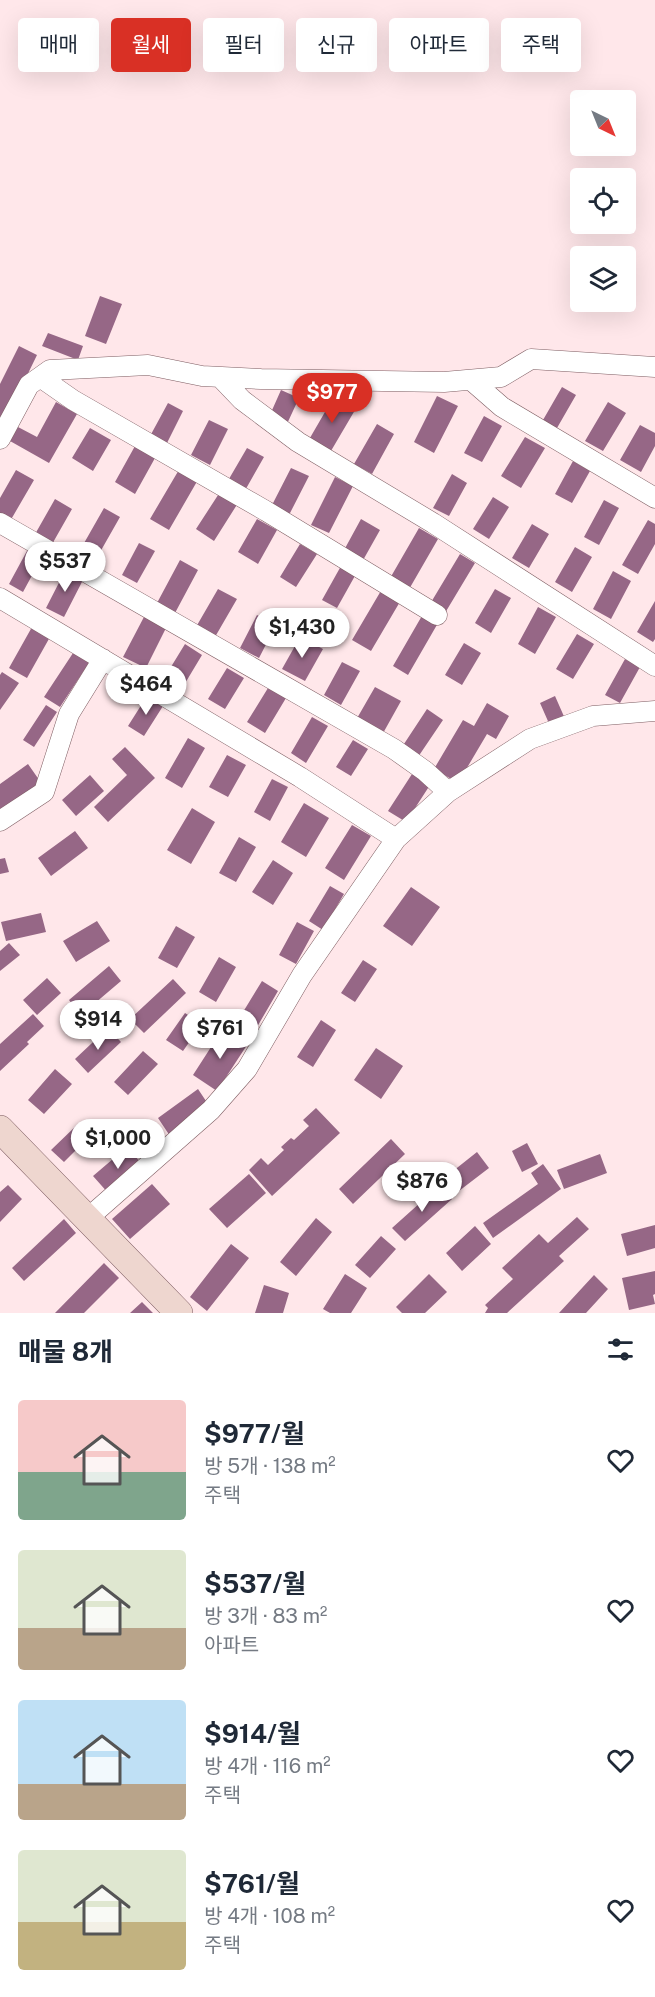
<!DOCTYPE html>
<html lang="ko">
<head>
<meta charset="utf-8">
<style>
	body { margin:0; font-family:"Public Sans","Noto Sans KR",sans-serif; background:#f6f6f7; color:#1f2937; height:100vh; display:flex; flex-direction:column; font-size:22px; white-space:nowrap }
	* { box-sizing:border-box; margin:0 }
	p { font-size:20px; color:#747a83 }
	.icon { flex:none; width:33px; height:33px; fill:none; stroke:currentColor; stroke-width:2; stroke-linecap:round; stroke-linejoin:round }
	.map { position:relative; height:1313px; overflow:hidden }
	.panel { display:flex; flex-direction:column; background:#fff; flex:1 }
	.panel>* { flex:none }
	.banner { position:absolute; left:18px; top:18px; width:620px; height:54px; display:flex; gap:12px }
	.needle { width:39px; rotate:137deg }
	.fabs { position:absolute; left:570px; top:90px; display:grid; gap:12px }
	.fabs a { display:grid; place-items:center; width:66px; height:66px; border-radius:6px; background:#fff; box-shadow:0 6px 24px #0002; font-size:30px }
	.price { position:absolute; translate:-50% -51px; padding:0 14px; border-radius:21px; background:#fff; color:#222; font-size:20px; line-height:39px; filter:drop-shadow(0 2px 3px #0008) }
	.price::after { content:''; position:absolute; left:50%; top:36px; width:18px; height:14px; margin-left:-9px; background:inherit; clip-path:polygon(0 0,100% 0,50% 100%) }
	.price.current { background:#d93025; color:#fff }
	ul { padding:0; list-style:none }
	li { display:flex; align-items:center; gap:18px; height:150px; padding:0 18px }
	li span { display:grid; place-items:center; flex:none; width:168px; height:120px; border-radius:6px; color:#555 }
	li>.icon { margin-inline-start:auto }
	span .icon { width:72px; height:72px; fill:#fffc; stroke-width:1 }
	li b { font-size:26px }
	h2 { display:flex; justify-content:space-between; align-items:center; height:72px; padding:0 18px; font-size:26px }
	.chip { padding:0 21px; border-radius:6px; background:#fff; box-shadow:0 6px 24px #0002; font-size:21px; line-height:54px }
	.chip.current { background:#d93025; color:#fff }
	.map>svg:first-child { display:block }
</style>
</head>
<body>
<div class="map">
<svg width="655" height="1313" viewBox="0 0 655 1313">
	<rect width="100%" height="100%" fill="#ffe7ea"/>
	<path fill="#966786" d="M 100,296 L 122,304 L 106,344 L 85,336 Z
		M 48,333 L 83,346 L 78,360 L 42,346 Z
		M 19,346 L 37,355 L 0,431 L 0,384 Z
		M 562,387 L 576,395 L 557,428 L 543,420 Z
		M 281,390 L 299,398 L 286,426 L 269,417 Z
		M 336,393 L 358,405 L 328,456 L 307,443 Z
		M 437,396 L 458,406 L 434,453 L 414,442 Z
		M 56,402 L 77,414 L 49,463 L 10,441 L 18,427 L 37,437 Z
		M 608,402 L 626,413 L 603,451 L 585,441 Z
		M 168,403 L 183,411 L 165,447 L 149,438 Z
		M 484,416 L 502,426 L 482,462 L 464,453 Z
		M 209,420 L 228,429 L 210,465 L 191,455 Z
		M 377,424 L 394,434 L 372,474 L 354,464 Z
		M 640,425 L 655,433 L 655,446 L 641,472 L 620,460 Z
		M 90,428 L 111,440 L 93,471 L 72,458 Z
		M 525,437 L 545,448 L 521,488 L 501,476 Z
		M 135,446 L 155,458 L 135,494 L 115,482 Z
		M 247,448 L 264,457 L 243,494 L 226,484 Z
		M 573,461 L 590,471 L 572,503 L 555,494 Z
		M 180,468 L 199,478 L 169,530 L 150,519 Z
		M 291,468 L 309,476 L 289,515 L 271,507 Z
		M 16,470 L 34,480 L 9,523 L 0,518 L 0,498 Z
		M 452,474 L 467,483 L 449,516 L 433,508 Z
		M 335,477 L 353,486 L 329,533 L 311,525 Z
		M 220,492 L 238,503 L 214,541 L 196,529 Z
		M 493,497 L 509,507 L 489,539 L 473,529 Z
		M 55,499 L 72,509 L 51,546 L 34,536 Z
		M 604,500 L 619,508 L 599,545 L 584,537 Z
		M 104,508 L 120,517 L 91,568 L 75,559 Z
		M 257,519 L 277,530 L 258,564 L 238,552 Z
		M 361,519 L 380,530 L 362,562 L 343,552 Z
		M 648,520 L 655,524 L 655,544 L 638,574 L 622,565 Z
		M 532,524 L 549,534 L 529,568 L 512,558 Z
		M 419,528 L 438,539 L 408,591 L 389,580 Z
		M 139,543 L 155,551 L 137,583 L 122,575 Z
		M 300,544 L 317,554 L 296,587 L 280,577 Z
		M 575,547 L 592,557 L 572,592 L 555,582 Z
		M 28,549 L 42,557 L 23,592 L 9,584 Z
		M 460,554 L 475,563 L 445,613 L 430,604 Z
		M 180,560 L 198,570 L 175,613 L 157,603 Z
		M 341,566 L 356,574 L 337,608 L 322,600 Z
		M 66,569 L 84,578 L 64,617 L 46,608 Z
		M 613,571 L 631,581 L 611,619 L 593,609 Z
		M 218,589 L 237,599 L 215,637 L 196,627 Z
		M 382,589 L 401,600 L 371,651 L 352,640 Z
		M 495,589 L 511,598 L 491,633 L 475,623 Z
		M 655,601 L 655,639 L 653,642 L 637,632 Z
		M 538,607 L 556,617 L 535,654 L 518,644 Z
		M 423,614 L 438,623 L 408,675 L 393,666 Z
		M 145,615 L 167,626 L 146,668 L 123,657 Z
		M 257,615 L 276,625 L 259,658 L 240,648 Z
		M 32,627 L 50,637 L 27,678 L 9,668 Z
		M 577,634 L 594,644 L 573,679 L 556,669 Z
		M 300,637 L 323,649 L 305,681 L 282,669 Z
		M 464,643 L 481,653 L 462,685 L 445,675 Z
		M 185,644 L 202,655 L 184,685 L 166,675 Z
		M 75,650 L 91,660 L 60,707 L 44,697 Z
		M 625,659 L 640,667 L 620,703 L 605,695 Z
		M 342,662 L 360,671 L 341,705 L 324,695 Z
		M 227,668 L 244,678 L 225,709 L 208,699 Z
		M 2,672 L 19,683 L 0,710 L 0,675 Z
		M 375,687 L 401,701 L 382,735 L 356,720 Z
		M 268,688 L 286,698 L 265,733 L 247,722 Z
		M 147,696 L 163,706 L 144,736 L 128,726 Z
		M 555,696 L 566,721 L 551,728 L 540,703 Z
		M 487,703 L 509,716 L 496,739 L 487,734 L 458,783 L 434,769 L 463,720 L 474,726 Z
		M 46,705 L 57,712 L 34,747 L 23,740 Z
		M 427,709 L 443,720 L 418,757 L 402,747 Z
		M 312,717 L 328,726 L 306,763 L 291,753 Z
		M 188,738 L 205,748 L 182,788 L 165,778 Z
		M 353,740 L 368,749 L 351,776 L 336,767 Z
		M 125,747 L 155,778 L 108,822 L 94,807 L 127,775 L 112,759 Z
		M 227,755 L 246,765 L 228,797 L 209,787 Z
		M 28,764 L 42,784 L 0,813 L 0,784 Z
		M 412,774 L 430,785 L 406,822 L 388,811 Z
		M 90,775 L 104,791 L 76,816 L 62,800 Z
		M 272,779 L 288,787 L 270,821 L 254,812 Z
		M 304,803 L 329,818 L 306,857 L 281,842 Z
		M 192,808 L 215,822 L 191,864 L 167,850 Z
		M 352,825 L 371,836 L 344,880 L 325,868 Z
		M 75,831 L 88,848 L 51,876 L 38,858 Z
		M 239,837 L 256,847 L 236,882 L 219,873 Z
		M 5,858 L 9,872 L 0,874 L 0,859 Z
		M 273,860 L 293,873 L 273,905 L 252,892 Z
		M 330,886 L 344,894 L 323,930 L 309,921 Z
		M 411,887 L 440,907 L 412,946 L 383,926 Z
		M 41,913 L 46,932 L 6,941 L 1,922 Z
		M 97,921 L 110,941 L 76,962 L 63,941 Z
		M 297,922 L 314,931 L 296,964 L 279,955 Z
		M 176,926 L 195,937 L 177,968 L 158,958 Z
		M 9,943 L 20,955 L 0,971 L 0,951 Z
		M 219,957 L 236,967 L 216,1002 L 199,992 Z
		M 363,960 L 377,969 L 355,1002 L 341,993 Z
		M 109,966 L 121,981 L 81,1015 L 69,1000 Z
		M 47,978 L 61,993 L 37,1015 L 23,1000 Z
		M 173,979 L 186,993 L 144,1033 L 130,1019 Z
		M 262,981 L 278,991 L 257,1027 L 240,1017 Z
		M 185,1013 L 202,1024 L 183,1051 L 166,1040 Z
		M 33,1014 L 44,1026 L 27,1042 L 29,1044 L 0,1071 L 0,1044 Z
		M 321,1020 L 336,1030 L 313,1067 L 297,1057 Z
		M 108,1028 L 121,1042 L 88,1073 L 75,1059 Z
		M 222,1030 L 247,1045 L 217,1091 L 193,1075 Z
		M 376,1048 L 403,1066 L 381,1099 L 354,1080 Z
		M 143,1051 L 158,1064 L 128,1095 L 114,1082 Z
		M 55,1069 L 72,1084 L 44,1114 L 28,1100 Z
		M 198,1089 L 210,1107 L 170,1136 L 158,1118 Z
		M 316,1108 L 340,1133 L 272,1196 L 249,1170 L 261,1158 L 268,1165 L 284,1150 L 281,1147 L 291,1138 L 294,1140 L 309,1126 L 303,1120 Z
		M 78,1124 L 90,1136 L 64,1162 L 51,1150 Z
		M 391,1139 L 405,1154 L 353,1204 L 339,1189 Z
		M 527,1143 L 538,1164 L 522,1172 L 512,1151 Z
		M 127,1147 L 142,1164 L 109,1194 L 93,1176 Z
		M 477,1152 L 489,1168 L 455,1194 L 443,1179 Z
		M 600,1154 L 607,1173 L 564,1189 L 557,1170 Z
		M 543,1164 L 561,1189 L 493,1238 L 483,1223 L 538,1184 L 531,1173 Z
		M 249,1174 L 266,1193 L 227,1228 L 209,1209 Z
		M 152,1184 L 170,1204 L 130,1239 L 112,1219 Z
		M 8,1185 L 22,1199 L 0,1222 L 0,1192 Z
		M 440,1185 L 452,1199 L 405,1241 L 392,1228 Z
		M 577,1217 L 589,1229 L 559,1256 L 564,1261 L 507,1313 L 485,1313 L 488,1308 L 485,1305 L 513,1279 L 502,1268 L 539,1234 L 548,1243 Z
		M 316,1218 L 332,1232 L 296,1276 L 280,1262 Z
		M 64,1219 L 76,1233 L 24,1281 L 12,1268 Z
		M 655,1225 L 655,1248 L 627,1256 L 621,1234 Z
		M 475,1226 L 491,1244 L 462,1271 L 446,1253 Z
		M 381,1236 L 396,1249 L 370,1278 L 355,1265 Z
		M 231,1244 L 249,1258 L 207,1311 L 190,1297 Z
		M 104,1263 L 119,1278 L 84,1313 L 55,1313 Z
		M 655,1271 L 655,1294 L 653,1295 L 655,1304 L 629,1310 L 622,1278 Z
		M 345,1274 L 367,1288 L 351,1313 L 330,1313 L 323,1309 Z
		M 429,1274 L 447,1292 L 425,1313 L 402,1313 L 396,1307 Z
		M 594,1275 L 608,1289 L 586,1313 L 559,1313 Z
		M 264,1285 L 289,1293 L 283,1313 L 255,1313 Z
		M 142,1302 L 153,1313 L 130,1313 Z"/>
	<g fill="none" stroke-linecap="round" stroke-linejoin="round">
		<g stroke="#7e5d62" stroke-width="21">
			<path id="minor" d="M 40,377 L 73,400 L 266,511 L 437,615
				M 220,377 L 242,400 L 298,442 L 433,523 L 655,666
				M 471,380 L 502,407 L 655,498
				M 0,439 L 29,385 L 50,370 L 148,365 L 202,376 L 261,379 L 444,382 L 501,377 L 531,359 L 655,367
				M 0,523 L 394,749 L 425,771 L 448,792
				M 0,598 L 300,777 L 396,839
				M 0,821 L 44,792 L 69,714 L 103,659
				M 87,1219 L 211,1110 L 247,1069 L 302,975 L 396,839 L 448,792 L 530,739 L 593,716 L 655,711"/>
		</g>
		<g stroke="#7e5d62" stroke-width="28">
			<path id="secondary" d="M 0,1129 L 179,1313"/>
		</g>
		<use href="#minor" stroke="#fff" stroke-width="20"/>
		<use href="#secondary" stroke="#eed6cf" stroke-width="27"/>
	</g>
</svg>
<div class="fabs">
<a><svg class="needle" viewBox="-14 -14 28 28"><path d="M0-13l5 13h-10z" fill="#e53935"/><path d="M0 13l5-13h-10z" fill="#747a83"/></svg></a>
<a><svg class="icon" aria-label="locate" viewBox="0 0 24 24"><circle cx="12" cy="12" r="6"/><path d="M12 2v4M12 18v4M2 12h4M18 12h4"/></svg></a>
<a><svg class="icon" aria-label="layers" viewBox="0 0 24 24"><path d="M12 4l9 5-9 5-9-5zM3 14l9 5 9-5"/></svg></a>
</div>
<b class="price current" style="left:332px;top:424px">$977</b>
<b class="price" style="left:65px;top:593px">$537</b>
<b class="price" style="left:302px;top:659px">$1,430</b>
<b class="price" style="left:146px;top:716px">$464</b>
<b class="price" style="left:98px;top:1051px">$914</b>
<b class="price" style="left:220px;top:1060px">$761</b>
<b class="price" style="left:118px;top:1170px">$1,000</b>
<b class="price" style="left:422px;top:1213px">$876</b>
<div class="banner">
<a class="chip">매매</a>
<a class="chip current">월세</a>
<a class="chip">필터</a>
<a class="chip">신규</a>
<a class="chip">아파트</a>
<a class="chip">주택</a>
</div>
</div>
<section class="panel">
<h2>매물 8개<svg class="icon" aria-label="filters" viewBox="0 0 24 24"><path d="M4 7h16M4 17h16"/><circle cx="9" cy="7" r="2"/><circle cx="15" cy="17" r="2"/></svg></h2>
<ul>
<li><span style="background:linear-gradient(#f6c9c9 60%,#7fa58c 0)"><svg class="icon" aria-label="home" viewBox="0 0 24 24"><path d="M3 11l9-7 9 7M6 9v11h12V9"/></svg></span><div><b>$977/월</b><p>방 5개 · 138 m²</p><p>주택</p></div><svg class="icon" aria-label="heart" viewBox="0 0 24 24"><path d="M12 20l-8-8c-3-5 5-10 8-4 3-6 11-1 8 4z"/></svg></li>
<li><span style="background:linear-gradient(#dfe7d0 65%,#b9a48a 0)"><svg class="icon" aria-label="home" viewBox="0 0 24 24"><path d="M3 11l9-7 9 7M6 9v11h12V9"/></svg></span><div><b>$537/월</b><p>방 3개 · 83 m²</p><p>아파트</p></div><svg class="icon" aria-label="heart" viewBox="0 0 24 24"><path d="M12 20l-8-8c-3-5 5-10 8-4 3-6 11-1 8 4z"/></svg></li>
<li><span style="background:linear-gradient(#bfe0f5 70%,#b9a48a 0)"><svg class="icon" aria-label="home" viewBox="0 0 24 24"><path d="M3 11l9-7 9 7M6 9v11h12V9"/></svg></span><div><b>$914/월</b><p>방 4개 · 116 m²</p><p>주택</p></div><svg class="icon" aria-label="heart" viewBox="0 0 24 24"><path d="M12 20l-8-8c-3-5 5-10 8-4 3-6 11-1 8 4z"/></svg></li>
<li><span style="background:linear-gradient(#dfe7d0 60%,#c2b280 0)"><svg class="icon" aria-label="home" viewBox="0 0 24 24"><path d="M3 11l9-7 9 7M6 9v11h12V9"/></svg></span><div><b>$761/월</b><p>방 4개 · 108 m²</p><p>주택</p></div><svg class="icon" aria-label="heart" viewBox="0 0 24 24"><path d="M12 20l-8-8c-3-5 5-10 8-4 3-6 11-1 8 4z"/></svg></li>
</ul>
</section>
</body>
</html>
